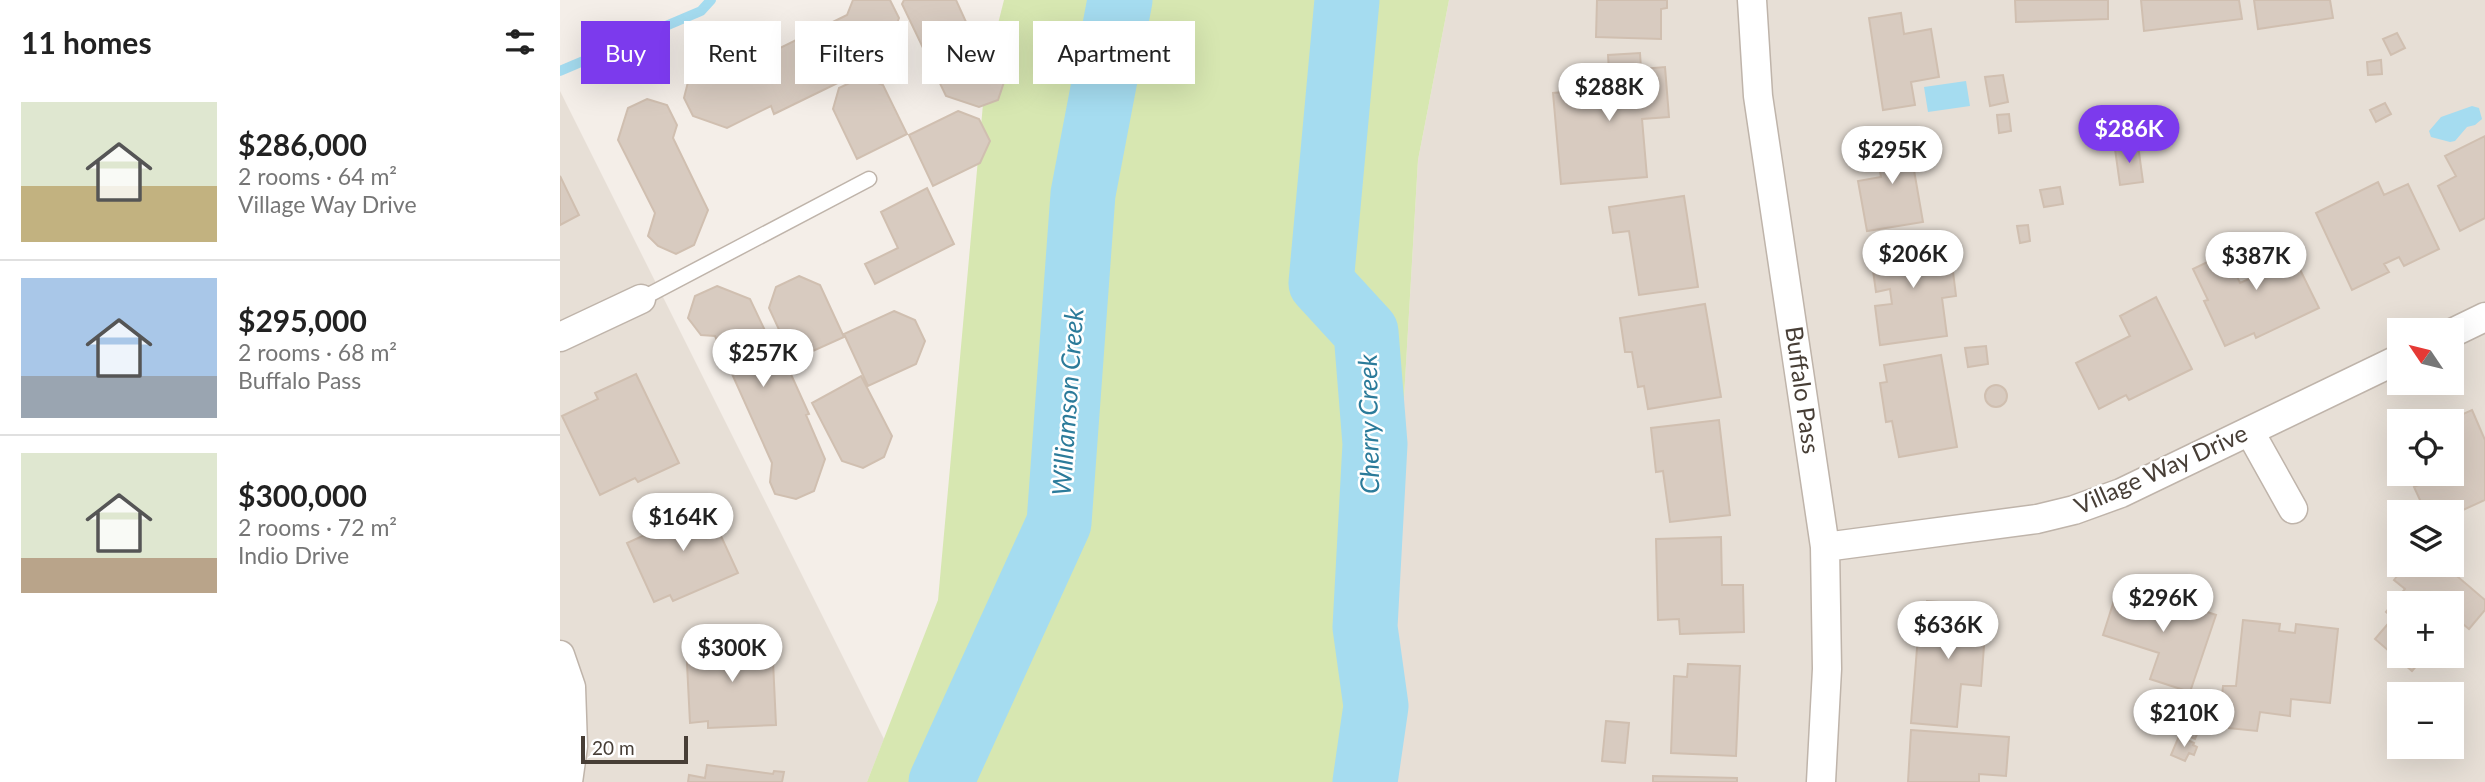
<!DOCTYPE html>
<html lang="en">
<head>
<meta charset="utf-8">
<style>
	body { margin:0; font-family:Lato,sans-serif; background:#f2f2f2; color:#222; height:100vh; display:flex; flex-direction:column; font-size:26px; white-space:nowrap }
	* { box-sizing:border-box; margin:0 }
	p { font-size:23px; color:#767676 }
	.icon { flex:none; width:38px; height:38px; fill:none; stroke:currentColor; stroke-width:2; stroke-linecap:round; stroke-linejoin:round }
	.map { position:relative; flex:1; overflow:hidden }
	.drawer { display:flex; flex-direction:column; background:#fff; width:560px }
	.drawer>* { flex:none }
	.hud { position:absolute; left:21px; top:21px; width:665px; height:63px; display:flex; gap:14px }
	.needle { width:46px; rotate:305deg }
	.tools { position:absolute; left:1827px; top:318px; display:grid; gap:14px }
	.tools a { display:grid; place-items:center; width:77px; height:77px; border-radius:0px; background:#fff; box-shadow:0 7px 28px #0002; font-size:35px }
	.scale { position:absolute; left:21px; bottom:18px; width:107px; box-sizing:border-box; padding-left:7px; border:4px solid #473e36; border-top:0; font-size:19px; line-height:24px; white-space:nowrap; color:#473e36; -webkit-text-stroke:5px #fff; paint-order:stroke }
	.price { position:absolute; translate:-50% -60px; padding:0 16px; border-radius:24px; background:#fff; color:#222; font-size:23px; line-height:46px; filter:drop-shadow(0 2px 4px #0008) }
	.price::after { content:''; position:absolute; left:50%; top:42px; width:21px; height:16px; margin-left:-10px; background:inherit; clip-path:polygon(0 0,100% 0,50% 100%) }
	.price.selected { background:#7c3aed; color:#fff }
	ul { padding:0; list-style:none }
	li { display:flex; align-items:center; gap:21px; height:175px; padding:0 21px }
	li+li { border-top:2px solid #e0e0e0 }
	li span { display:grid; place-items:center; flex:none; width:196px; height:140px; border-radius:0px; color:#555 }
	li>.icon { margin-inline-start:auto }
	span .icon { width:84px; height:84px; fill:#fffc; stroke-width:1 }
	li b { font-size:30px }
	h2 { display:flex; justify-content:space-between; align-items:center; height:84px; padding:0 21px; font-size:30px }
	.tag { padding:0 24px; border-radius:0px; background:#fff; box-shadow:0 7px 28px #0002; font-size:24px; line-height:63px }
	.tag.selected { background:#7c3aed; color:#fff }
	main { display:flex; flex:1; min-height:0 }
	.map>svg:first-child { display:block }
</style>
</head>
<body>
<main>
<section class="drawer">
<h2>11 homes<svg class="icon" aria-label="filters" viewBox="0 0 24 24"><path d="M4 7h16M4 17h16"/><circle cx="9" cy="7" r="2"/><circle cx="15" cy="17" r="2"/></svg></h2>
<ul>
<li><span style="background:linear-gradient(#dfe7d0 60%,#c2b280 0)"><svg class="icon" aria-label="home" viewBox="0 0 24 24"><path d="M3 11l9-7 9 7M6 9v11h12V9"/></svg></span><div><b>$286,000</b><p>2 rooms · 64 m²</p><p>Village Way Drive</p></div></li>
<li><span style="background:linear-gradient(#a9c7e8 70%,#9aa5b1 0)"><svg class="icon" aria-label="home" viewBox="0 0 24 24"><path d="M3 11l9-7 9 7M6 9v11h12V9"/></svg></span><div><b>$295,000</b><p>2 rooms · 68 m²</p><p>Buffalo Pass</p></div></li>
<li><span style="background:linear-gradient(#dfe7d0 75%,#b9a48a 0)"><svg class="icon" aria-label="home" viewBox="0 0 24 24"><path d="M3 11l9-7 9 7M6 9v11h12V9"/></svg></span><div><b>$300,000</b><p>2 rooms · 72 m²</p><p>Indio Drive</p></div></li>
</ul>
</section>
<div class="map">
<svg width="1925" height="782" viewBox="0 0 1925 782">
	<rect width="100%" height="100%" fill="#f4eee8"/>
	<path fill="#e7dfd6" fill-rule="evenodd" d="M 889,0 L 1925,0 L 1925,782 L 831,782 L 825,721 L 858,160 ZM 1839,331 L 1892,331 L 1892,383 L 1839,383 ZM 1839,422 L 1892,422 L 1892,474 L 1839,474 ZM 1839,513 L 1892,513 L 1892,565 L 1839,565 ZM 1839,604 L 1892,604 L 1892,656 L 1839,656 ZM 1839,695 L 1892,695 L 1892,747 L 1839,747 Z
		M 0,91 L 324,739 L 307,782 L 0,782 Z"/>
	<path fill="#d7e7b1" d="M 444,0 L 889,0 L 858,160 L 825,721 L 831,782 L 307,782 L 378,600 L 426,71 Z"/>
	<path fill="#a5dcf0" d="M 1406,81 L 1410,106 L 1368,112 L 1364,87 Z
		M 1912,106 L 1919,108 L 1922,119 L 1915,125 L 1907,127 L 1895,141 L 1890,142 L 1871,137 L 1869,131 L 1881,117 Z"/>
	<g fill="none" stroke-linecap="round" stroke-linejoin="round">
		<path stroke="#a5dcf0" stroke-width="10" d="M 0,71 L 141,11 L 151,0"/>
		<path stroke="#a5dcf0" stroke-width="65" d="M 787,0 L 761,283 L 806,332 L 815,444 L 805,627 L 816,706 L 805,782
			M 381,782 L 499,523 L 523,194 L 560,0"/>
	</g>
	<path fill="#d8cbc0" stroke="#d0bfb0" stroke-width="2" d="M 330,0 L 339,18 L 325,53 L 284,73 L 286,79 L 214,114 L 211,106 L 167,128 L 133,116 L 124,98 L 129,78 L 149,69 L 165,75 L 287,15 L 293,0 Z
		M 344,0 L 396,0 L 421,55 L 436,60 L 445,79 L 438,100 L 419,107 L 386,96 L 342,4 Z
		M 1037,0 L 1107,0 L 1107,8 L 1101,9 L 1101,39 L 1036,37 Z
		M 1455,0 L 1548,0 L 1548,19 L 1456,22 Z
		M 1581,0 L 1679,0 L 1682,19 L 1584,31 Z
		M 1694,0 L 1770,0 L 1773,18 L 1698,29 Z
		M 1341,13 L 1344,34 L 1371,29 L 1379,77 L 1351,82 L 1355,105 L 1323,110 L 1309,18 Z
		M 1837,33 L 1845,48 L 1831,55 L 1823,39 Z
		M 1080,53 L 1081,69 L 1105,67 L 1109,117 L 1082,119 L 1087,177 L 1001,184 L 993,93 L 1050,88 L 1048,55 Z
		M 1821,60 L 1822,74 L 1808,75 L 1807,62 Z
		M 1443,75 L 1448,102 L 1430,106 L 1425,77 Z
		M 302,77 L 323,85 L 347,134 L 297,159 L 273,109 L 279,88 Z
		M 87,99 L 107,105 L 117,125 L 113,138 L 148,210 L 134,245 L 116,254 L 98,246 L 88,236 L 95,213 L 58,140 L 68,108 Z
		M 1825,103 L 1831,114 L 1816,122 L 1810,110 Z
		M 1602,108 L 1605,127 L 1589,129 L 1586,111 Z
		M 398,111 L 419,119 L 430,141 L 420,163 L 373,186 L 349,135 Z
		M 1449,114 L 1451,131 L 1439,133 L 1437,115 Z
		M 1347,130 L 1363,222 L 1307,231 L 1298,181 L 1321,177 L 1314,136 Z
		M 1925,136 L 1925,218 L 1900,231 L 1878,186 L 1896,176 L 1885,156 Z
		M 1578,145 L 1583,182 L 1560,185 L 1555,149 Z
		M 0,176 L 19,215 L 0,225 Z
		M 1818,182 L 1824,195 L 1848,184 L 1879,249 L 1844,266 L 1839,257 L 1824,264 L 1829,272 L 1792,290 L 1756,213 Z
		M 1500,187 L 1503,204 L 1484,207 L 1480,190 Z
		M 367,188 L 394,244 L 315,284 L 305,264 L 338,248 L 321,212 Z
		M 1124,196 L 1138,287 L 1079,295 L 1069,231 L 1053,233 L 1049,207 Z
		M 1468,225 L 1470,241 L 1460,243 L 1457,226 Z
		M 1723,235 L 1759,308 L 1696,338 L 1694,333 L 1665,346 L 1644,301 L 1648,300 L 1633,269 L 1666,253 L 1680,283 L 1696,276 L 1685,254 Z
		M 1389,239 L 1396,296 L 1382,298 L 1387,336 L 1320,345 L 1315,306 L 1332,304 L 1330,289 L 1316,292 L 1310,249 Z
		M 239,276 L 260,285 L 284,337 L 233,360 L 209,308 L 216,287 Z
		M 157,286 L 190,299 L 209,339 L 214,337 L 249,414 L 246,415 L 265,459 L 254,491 L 236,499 L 215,494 L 210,482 L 212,463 L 155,336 L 141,335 L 128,318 L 135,296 Z
		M 1596,297 L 1632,369 L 1569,400 L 1566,395 L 1539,409 L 1516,363 L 1570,336 L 1560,316 Z
		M 1145,304 L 1161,397 L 1088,409 L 1084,386 L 1078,387 L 1072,352 L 1065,352 L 1060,318 Z
		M 334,311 L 355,320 L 365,341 L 356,364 L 308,386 L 284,334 Z
		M 1426,346 L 1428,364 L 1408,367 L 1405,348 Z
		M 1381,355 L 1397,447 L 1339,457 L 1332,421 L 1326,422 L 1320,383 L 1327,382 L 1324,365 Z
		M 76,374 L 119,463 L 78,482 L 75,478 L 40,495 L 2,416 L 38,399 L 35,393 Z
		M 301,376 L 332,436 L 324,457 L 303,468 L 282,461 L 252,403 Z
		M1425 396a11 11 0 1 1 22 0a11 11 0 1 1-22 0Z
		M 1912,410 L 1925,440 L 1925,500 L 1892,515 L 1892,513 L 1866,513 L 1854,487 L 1878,476 L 1877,474 L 1892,474 L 1892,422 L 1885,422 Z
		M 1159,420 L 1170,515 L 1110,522 L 1103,471 L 1096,472 L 1091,428 Z
		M 143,497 L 178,573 L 113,601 L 110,595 L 94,602 L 67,543 L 96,530 L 92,521 Z
		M 1161,537 L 1162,585 L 1183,585 L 1184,632 L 1120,634 L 1119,619 L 1098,620 L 1096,539 Z
		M 1846,565 L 1884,565 L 1925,600 L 1925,610 L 1909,629 L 1897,619 L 1892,625 L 1892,604 L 1839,604 L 1839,656 L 1865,656 L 1852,671 L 1815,639 L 1833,618 L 1826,612 L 1845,589 L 1834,580 Z
		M 1558,588 L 1588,598 L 1590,593 L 1656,615 L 1630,692 L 1590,679 L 1599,653 L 1543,635 Z
		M 1367,601 L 1427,606 L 1421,686 L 1401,684 L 1397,727 L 1351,723 L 1358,636 L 1364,637 Z
		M 1683,620 L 1720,624 L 1719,631 L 1735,633 L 1736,624 L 1778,629 L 1770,703 L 1731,699 L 1730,716 L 1700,712 L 1697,731 L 1659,727 L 1663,686 L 1676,686 Z
		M 212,640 L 216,725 L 148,728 L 148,721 L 130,723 L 126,644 Z
		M 1128,664 L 1180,666 L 1176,756 L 1111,753 L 1114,676 L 1127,677 Z
		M 1633,708 L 1646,714 L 1635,739 L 1622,733 Z
		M 1046,721 L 1069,723 L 1065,763 L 1042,761 Z
		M 1351,730 L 1449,737 L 1446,776 L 1419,774 L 1419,782 L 1348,782 Z
		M 1619,736 L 1634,743 L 1633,745 L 1637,747 L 1634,755 L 1629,753 L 1625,761 L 1611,755 Z
		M 147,765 L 213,774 L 214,771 L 224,772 L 222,782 L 128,782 L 129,775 L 145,778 Z
		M 1093,776 L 1177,778 L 1177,782 L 1093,782 Z"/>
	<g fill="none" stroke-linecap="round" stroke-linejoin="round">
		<g stroke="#bfb4aa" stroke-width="17">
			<path id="lane" d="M 81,299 L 309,179"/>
		</g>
		<g stroke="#bfb4aa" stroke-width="31">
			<path id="street" d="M 1192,0 L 1198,96 L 1265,547 L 1267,669 L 1261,782
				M 1892,333 L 1925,317
				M 0,337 L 81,299
				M 1690,432 L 1733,509
				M 1265,547 L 1477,519 L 1514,510 L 1561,493 L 1839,359
				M 0,655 L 11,687 L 13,746 L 8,782"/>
		</g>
		<use href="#lane" stroke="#fff" stroke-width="14"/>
		<use href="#street" stroke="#fff" stroke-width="28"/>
	</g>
	<g text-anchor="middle" stroke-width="5" stroke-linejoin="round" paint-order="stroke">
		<g font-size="24" fill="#473e36" stroke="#fff">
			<text transform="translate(1242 390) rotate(82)" y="8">Buffalo Pass</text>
			<text transform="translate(1601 470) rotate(-24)" y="8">Village Way Drive</text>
		</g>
		<g font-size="26" font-style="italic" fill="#2b7b9a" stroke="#fff">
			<text transform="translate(508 402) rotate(-86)" y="9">Williamson Creek</text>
			<text transform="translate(809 424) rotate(-91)" y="9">Cherry Creek</text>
		</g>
	</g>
</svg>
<div class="tools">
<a><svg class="needle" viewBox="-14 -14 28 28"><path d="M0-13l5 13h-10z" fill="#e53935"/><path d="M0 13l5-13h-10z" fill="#767676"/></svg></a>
<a><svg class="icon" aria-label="locate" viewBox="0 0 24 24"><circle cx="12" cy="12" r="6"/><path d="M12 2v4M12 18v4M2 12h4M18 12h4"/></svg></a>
<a><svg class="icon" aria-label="layers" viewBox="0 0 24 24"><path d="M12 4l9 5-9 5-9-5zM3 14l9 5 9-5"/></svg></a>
<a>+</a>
<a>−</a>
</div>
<div class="scale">20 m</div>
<b class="price" style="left:1049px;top:123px">$288K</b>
<b class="price selected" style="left:1569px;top:165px">$286K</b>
<b class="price" style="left:1332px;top:186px">$295K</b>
<b class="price" style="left:1353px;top:290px">$206K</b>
<b class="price" style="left:1696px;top:292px">$387K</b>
<b class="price" style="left:203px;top:389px">$257K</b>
<b class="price" style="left:123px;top:553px">$164K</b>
<b class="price" style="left:1603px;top:634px">$296K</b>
<b class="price" style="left:1388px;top:661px">$636K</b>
<b class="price" style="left:172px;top:684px">$300K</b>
<b class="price" style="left:1624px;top:749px">$210K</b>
<div class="hud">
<a class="tag selected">Buy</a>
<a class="tag">Rent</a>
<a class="tag">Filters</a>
<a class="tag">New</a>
<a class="tag">Apartment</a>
</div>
</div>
</main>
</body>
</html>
